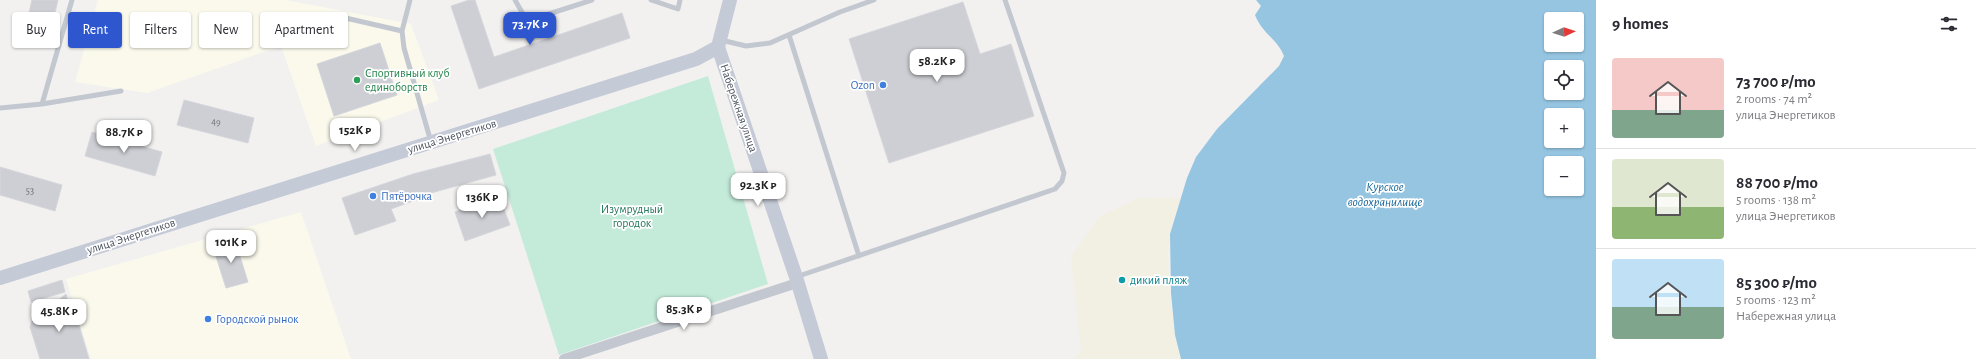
<!DOCTYPE html>
<html lang="en">
<head>
<meta charset="utf-8">
<style>
	body { margin:0; font-family:"Alegreya Sans",sans-serif; background:#f2f2f3; color:#2b2b33; height:100vh; display:flex; flex-direction:column; font-size:15px; white-space:nowrap }
	* { box-sizing:border-box; margin:0 }
	p { font-size:13px; color:#7c7c81 }
	.icon { flex:none; width:22px; height:22px; fill:none; stroke:currentColor; stroke-width:2; stroke-linecap:round; stroke-linejoin:round }
	.map { position:relative; flex:1; overflow:hidden }
	.side { display:flex; flex-direction:column; background:#fff; width:380px }
	.side>* { flex:none }
	.guide { position:absolute; left:12px; top:12px; width:380px; height:36px; display:flex; gap:8px }
	.needle { width:26px; rotate:87deg }
	.buttons { position:absolute; left:1544px; top:12px; display:grid; gap:8px }
	.buttons a { display:grid; place-items:center; width:40px; height:40px; border-radius:4px; background:#fff; box-shadow:0 1px 3px #0004; font-size:20px }
	.price { position:absolute; translate:-50% -34px; padding:0 9px; border-radius:8px; background:#fff; color:#222; font-size:13px; line-height:26px; filter:drop-shadow(0 1px 2px #0008) }
	.price::after { content:''; position:absolute; left:50%; top:24px; width:12px; height:9px; margin-left:-6px; background:inherit; clip-path:polygon(0 0,100% 0,50% 100%) }
	.price.current { background:#2e57cf; color:#fff }
	ul { padding:0; list-style:none }
	li { display:flex; align-items:center; gap:12px; height:100px; padding:0 16px }
	li+li { border-top:1px solid #e1e1e2 }
	li span { display:grid; place-items:center; flex:none; width:112px; height:80px; border-radius:4px; color:#555 }
	li>.icon { margin-inline-start:auto }
	span .icon { width:48px; height:48px; fill:#fffc; stroke-width:1 }
	li b { font-size:17px }
	h2 { display:flex; justify-content:space-between; align-items:center; height:48px; padding:0 16px; font-size:17px }
	.pill { padding:0 14px; border-radius:4px; background:#fff; box-shadow:0 1px 3px #0004; font-size:14px; line-height:36px }
	.pill.current { background:#2e57cf; color:#fff }
	main { display:flex; flex:1; min-height:0 }
	.map>svg:first-child { display:block }
</style>
</head>
<body>
<main>
<div class="map">
<svg width="1596" height="359" viewBox="0 0 1596 359">
	<rect width="100%" height="100%" fill="#f2f1f0"/>
	<path fill="#faf9ec" d="M 98,0 L 286,0 L 411,24 L 439,100 L 316,146 L 281,46 L 147,93 L 75,82 Z
		M 301,212 L 351,359 L 91,359 L 66,279 Z"/>
	<path fill="#c4ebda" d="M 708,76 L 768,284 L 559,355 L 493,149 Z"/>
	<path fill="#f2f0e3" d="M 1138,198 L 1181,198 C 1177,210 1172,222 1170,234 C 1165,268 1172,325 1181,359 L 1075,359 L 1081,351 L 1071,257 L 1099,217 Z"/>
	<path fill="#96c5e2" fill-rule="evenodd" d="M 1256,0 L 1596,0 L 1596,359 L 1181,359 L 1175,335 L 1171,293 L 1170,234 L 1187,178 L 1196,157 L 1217,129 L 1279,66 L 1284,56 C 1277,38 1263,35 1255,15 L 1261,6 ZM 1551,19 L 1577,19 L 1577,45 L 1551,45 ZM 1551,67 L 1577,67 L 1577,93 L 1551,93 ZM 1551,115 L 1577,115 L 1577,141 L 1551,141 ZM 1551,163 L 1577,163 L 1577,189 L 1551,189 Z"/>
	<path fill="#cecfd4" stroke="#d5d6db" d="M 32,0 L 58,0 L 49,38 L 24,33 Z
		M 469,0 L 475,0 L 494,57 L 622,13 L 630,38 L 479,89 L 451,6 Z
		M 963,2 L 980,54 L 1011,44 L 1034,116 L 889,163 L 849,39 Z
		M 380,43 L 397,95 L 334,116 L 317,64 Z
		M 184,100 L 254,118 L 248,143 L 177,125 Z
		M 92,132 L 162,152 L 155,176 L 85,156 Z
		M 490,154 L 496,175 L 420,196 L 421,198 L 391,209 L 396,221 L 355,235 L 342,198 L 413,174 Z
		M 0,167 L 62,185 L 55,211 L 0,195 Z
		M 499,196 L 510,225 L 465,241 L 455,212 Z
		M 235,240 L 248,282 L 226,288 L 213,247 Z
		M 62,280 L 65,292 L 31,302 L 28,291 Z
		M 66,294 L 70,308 L 74,308 L 89,359 L 40,359 L 30,327 L 32,321 Z"/>
	<g fill="none" stroke-linecap="round" stroke-linejoin="round">
		<path stroke="#c3c8d0" stroke-width="5" d="M 410,0 L 402,31 L 404,48 L 431,142
			M 515,0 L 527,21 L 592,0
			M 651,0 L 678,9 L 680,0
			M 302,22 L 337,16 L 402,31
			M 789,35 L 859,256
			M 721,40 L 746,46 L 770,43 L 840,12 L 874,0
			M 42,104 L 121,91
			M 0,108 L 42,104 L 72,0
			M 796,277 L 1055,189 L 1062,181 L 1064,173 L 1005,0"/>
		<path stroke="#c3c8d0" stroke-width="10" d="M 564,359 L 797,283"/>
		<path stroke="#c5cad7" stroke-width="14" d="M 718,47 L 796,277 L 821,359
			M 0,278 L 696,59 L 718,47 L 730,0"/>
	</g>
	<circle fill="#2e9e5b" stroke="#fff" stroke-width="1.5" cx="357" cy="80" r="4"/>
	<g fill="#3f7fe0" stroke="#fff" stroke-width="1.5">
		<circle cx="883" cy="85" r="4"/>
		<circle cx="373" cy="196" r="4"/>
		<circle cx="208" cy="319" r="4"/>
	</g>
	<circle fill="#0f9aa8" stroke="#fff" stroke-width="1.5" cx="1122" cy="280" r="4"/>
	<g text-anchor="middle" stroke-width="3.5" stroke-linejoin="round" paint-order="stroke">
		<g font-size="10" fill="#6b707a">
			<text x="216" y="125">49</text>
			<text x="30" y="194">53</text>
		</g>
		<g font-size="12" fill="#27864d" stroke="#fff" text-anchor="start">
			<text x="365" y="77">Спортивный клуб<tspan x="365" dy="14">единоборств</tspan></text>
		</g>
		<g font-size="12" fill="#366cbe" stroke="#fff" text-anchor="start">
			<text x="875" y="89" text-anchor="end">Ozon</text>
			<text x="381" y="200">Пятёрочка</text>
			<text x="216" y="323">Городской рынок</text>
		</g>
		<g font-size="12" fill="#4a505c" stroke="#fff">
			<text transform="translate(739 108) rotate(71)" y="4">Набережная улица</text>
			<text transform="translate(452 136) rotate(-17)" y="4">улица Энергетиков</text>
			<text transform="translate(131 236) rotate(-18)" y="4">улица Энергетиков</text>
		</g>
		<g font-size="12" fill="#22765b" stroke="#fff">
			<text x="632" y="213">Изумрудный<tspan x="632" dy="14">городок</tspan></text>
		</g>
		<g font-size="12" fill="#0d838f" stroke="#fff" text-anchor="start">
			<text x="1130" y="284">дикий пляж</text>
		</g>
		<g font-size="13" font-style="italic" fill="#1d6a9c" stroke="#fff">
			<text x="1385" y="191">Курское<tspan x="1385" dy="15">водохранилище</tspan></text>
		</g>
	</g>
</svg>
<div class="buttons">
<a><svg class="needle" viewBox="-14 -14 28 28"><path d="M0-13l5 13h-10z" fill="#e53935"/><path d="M0 13l5-13h-10z" fill="#7c7c81"/></svg></a>
<a><svg class="icon" aria-label="locate" viewBox="0 0 24 24"><circle cx="12" cy="12" r="6"/><path d="M12 2v4M12 18v4M2 12h4M18 12h4"/></svg></a>
<a>+</a>
<a>−</a>
</div>
<b class="price current" style="left:530px;top:46px">73.7K ₽</b>
<b class="price" style="left:937px;top:83px">58.2K ₽</b>
<b class="price" style="left:355px;top:152px">152K ₽</b>
<b class="price" style="left:124px;top:154px">88.7K ₽</b>
<b class="price" style="left:758px;top:207px">92.3K ₽</b>
<b class="price" style="left:482px;top:219px">136K ₽</b>
<b class="price" style="left:231px;top:264px">101K ₽</b>
<b class="price" style="left:684px;top:331px">85.3K ₽</b>
<b class="price" style="left:59px;top:333px">45.8K ₽</b>
<div class="guide">
<a class="pill">Buy</a>
<a class="pill current">Rent</a>
<a class="pill">Filters</a>
<a class="pill">New</a>
<a class="pill">Apartment</a>
</div>
</div>
<section class="side">
<h2>9 homes<svg class="icon" aria-label="filters" viewBox="0 0 24 24"><path d="M4 7h16M4 17h16"/><circle cx="9" cy="7" r="2"/><circle cx="15" cy="17" r="2"/></svg></h2>
<ul>
<li><span style="background:linear-gradient(#f6c9c9 65%,#7fa58c 0)"><svg class="icon" aria-label="home" viewBox="0 0 24 24"><path d="M3 11l9-7 9 7M6 9v11h12V9"/></svg></span><div><b>73 700 ₽/mo</b><p>2 rooms · 74 m²</p><p>улица Энергетиков</p></div></li>
<li><span style="background:linear-gradient(#dfe7d0 60%,#8fb573 0)"><svg class="icon" aria-label="home" viewBox="0 0 24 24"><path d="M3 11l9-7 9 7M6 9v11h12V9"/></svg></span><div><b>88 700 ₽/mo</b><p>5 rooms · 138 m²</p><p>улица Энергетиков</p></div></li>
<li><span style="background:linear-gradient(#bfe0f5 60%,#7fa58c 0)"><svg class="icon" aria-label="home" viewBox="0 0 24 24"><path d="M3 11l9-7 9 7M6 9v11h12V9"/></svg></span><div><b>85 300 ₽/mo</b><p>5 rooms · 123 m²</p><p>Набережная улица</p></div></li>
</ul>
</section>
</main>
</body>
</html>
